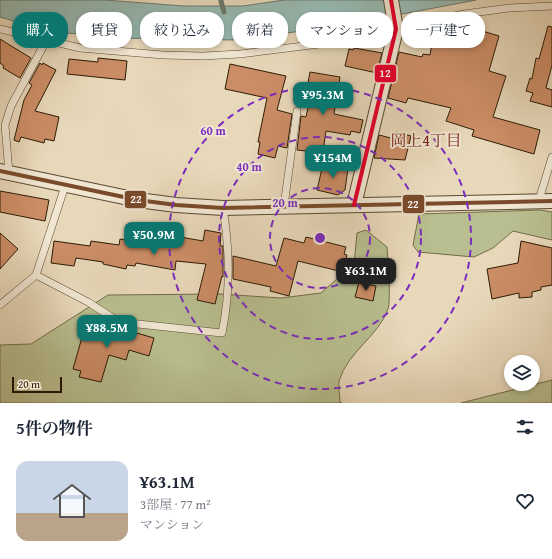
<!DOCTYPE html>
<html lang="ja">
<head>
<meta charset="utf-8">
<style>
	body { margin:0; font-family:"Gentium Book Plus","Noto Serif JP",serif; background:#f2f2f3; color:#1f2937; height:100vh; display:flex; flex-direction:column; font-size:15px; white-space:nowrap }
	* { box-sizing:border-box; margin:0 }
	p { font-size:13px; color:#747a83 }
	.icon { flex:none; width:22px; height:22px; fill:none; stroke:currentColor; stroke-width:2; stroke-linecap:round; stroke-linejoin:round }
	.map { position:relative; height:403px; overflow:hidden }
	.side { display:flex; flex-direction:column; background:#fff; flex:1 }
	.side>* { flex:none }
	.guide { position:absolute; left:12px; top:12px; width:528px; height:36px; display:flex; gap:8px }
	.fabs { position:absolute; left:504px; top:355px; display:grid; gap:8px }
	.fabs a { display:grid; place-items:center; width:36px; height:36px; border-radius:50%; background:#fff; box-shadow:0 2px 6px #0003; font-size:20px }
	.scale { position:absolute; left:12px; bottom:10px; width:50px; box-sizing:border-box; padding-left:4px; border:2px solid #2b1b04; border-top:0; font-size:11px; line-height:14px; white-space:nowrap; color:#2b1b04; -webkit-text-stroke:3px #f0e6d2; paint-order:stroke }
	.price { position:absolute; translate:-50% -34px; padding:0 9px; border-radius:8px; background:#0f766e; color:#fff; font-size:13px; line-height:26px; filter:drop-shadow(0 1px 2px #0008) }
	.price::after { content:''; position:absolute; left:50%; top:24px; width:12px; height:9px; margin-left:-6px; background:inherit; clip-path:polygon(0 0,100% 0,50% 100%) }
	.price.current { background:#222; color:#fff }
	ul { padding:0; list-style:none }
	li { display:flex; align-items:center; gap:12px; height:100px; padding:0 16px }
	li span { display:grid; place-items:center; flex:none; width:112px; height:80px; border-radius:12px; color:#555 }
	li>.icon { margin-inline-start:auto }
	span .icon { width:48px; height:48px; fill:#fffc; stroke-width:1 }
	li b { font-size:17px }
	h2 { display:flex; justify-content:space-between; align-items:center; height:48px; padding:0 16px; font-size:17px }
	.tag { padding:0 14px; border-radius:16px; background:#fff; box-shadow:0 2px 6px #0003; font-size:14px; line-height:36px }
	.tag.current { background:#0f766e; color:#fff }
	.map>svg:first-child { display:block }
</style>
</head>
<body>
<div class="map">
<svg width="552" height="403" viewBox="0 0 552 403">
	<rect width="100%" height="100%" fill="#e8d8ba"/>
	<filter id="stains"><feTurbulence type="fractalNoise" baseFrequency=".005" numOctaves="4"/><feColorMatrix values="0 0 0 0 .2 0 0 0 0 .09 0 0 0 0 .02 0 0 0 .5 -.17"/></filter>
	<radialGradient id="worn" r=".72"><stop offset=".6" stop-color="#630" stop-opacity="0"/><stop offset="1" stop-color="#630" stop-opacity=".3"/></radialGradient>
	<path fill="#b8be8f" stroke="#726c4a" d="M 540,210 L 552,212 L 552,240 L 513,231 L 493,248 L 474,257 L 418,252 L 413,245 L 419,214 Z
		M 366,230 L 387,247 C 388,260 391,300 388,309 C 378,337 348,351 339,381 C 338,387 340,396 340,402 L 342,403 L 0,403 L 0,345 L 31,344 L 108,295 L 219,294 L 281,298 L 321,293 L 354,264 L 357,233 Z
		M 552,380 L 552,403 L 461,403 Z"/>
	<path fill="#97b9b1" stroke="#6c7a6c" d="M 0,0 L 105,0 L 184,6 L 243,6 L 284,0 L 476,0 L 345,25 L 236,40 L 115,38 L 49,31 L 0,17 Z"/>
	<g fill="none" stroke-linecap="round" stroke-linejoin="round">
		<path stroke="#6c7a6c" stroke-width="5" d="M 221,1 L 224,12"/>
	</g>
	<path fill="#cb8d66" stroke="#2b1b04" d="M 548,26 L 552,27 L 552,65 L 546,88 L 552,90 L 552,107 L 530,101 L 533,93 L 526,91 L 530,78 L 532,79 L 536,58 L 539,59 Z
		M 469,27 L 499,36 L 489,71 L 506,76 L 493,117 L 540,130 L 534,154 L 472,136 L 474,130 L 446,121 L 451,108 L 408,98 L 406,103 L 388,98 L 399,52 L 422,57 L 423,54 L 430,55 L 433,38 L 438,39 L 440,30 L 467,36 Z
		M 0,39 L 31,58 L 20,78 L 3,68 L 4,66 L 0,63 Z
		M 354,48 L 382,53 L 377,73 L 345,66 L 349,49 L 353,50 Z
		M 98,58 L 127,61 L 125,80 L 67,74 L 69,59 L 98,62 Z
		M 40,63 L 42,65 L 43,63 L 56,70 L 35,111 L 59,117 L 54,141 L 45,139 L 44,143 L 21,137 L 19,142 L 14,140 L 24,100 L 32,85 L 29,83 Z
		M 230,64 L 286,76 L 277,110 L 292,114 L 287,148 L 278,146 L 275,158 L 258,154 L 260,142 L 258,142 L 267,98 L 225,89 Z
		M 310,72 L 340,77 L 334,114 L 363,120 L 360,133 L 351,131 L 350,135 L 326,131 L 322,158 L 306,155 L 306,151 L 297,150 L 301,116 L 306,117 L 312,89 L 307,88 Z
		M 396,132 L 411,136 L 405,160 L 374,158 L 379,135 L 395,139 Z
		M 323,164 L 348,168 L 345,190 L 338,195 L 317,190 Z
		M 0,191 L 49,200 L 45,221 L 0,212 Z
		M 205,230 L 221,233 L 220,246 L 223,246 L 223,277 L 222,276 L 215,304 L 197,300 L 206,264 L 176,261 L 175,270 L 136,263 L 135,266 L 127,265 L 126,269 L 103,264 L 103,262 L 76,258 L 74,266 L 51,263 L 54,241 L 90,246 L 91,241 L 119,245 L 120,239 L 143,243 L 144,237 L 161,240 L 163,234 L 203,241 Z
		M 0,233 L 18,249 L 0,269 Z
		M 306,237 L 346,247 L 344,254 L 347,255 L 343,272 L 298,261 L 289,296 L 270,291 L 271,287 L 233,279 L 233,256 L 276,266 L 284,238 L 304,243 Z
		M 521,241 L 552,248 L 552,285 L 541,287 L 541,290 L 532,292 L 532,297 L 519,298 L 519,293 L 492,299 L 487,269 L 518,263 Z
		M 359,282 L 376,286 L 373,301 L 355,297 Z
		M 86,323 L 104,328 L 105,324 L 154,338 L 149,356 L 129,350 L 126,360 L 109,355 L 101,382 L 79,377 L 81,371 L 73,369 Z"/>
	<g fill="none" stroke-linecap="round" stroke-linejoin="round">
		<g stroke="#5a4a32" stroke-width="8">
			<path id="service" d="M 0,29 L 80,48 L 163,55 L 203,56 L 240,54 L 319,44 L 464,14 L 509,8 L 552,6
				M 9,173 L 5,125 L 11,106 L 46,41
				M 539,200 L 552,157
				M 284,206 L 297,111
				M 36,275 L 88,302 L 119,322 L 222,333 C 231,290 230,251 223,208
				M 0,305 L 36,275 L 65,186"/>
		</g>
		<g stroke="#5a4a32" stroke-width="16">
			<path id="minor" d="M 0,171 L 138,200 L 176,205 L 223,208 L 552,201
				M 354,205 L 396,29 L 391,0"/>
		</g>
		<use href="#service" stroke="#f0e6d2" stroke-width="7"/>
		<use href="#minor" stroke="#f0e6d2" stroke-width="14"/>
		<g stroke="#f0e6d2" stroke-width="7">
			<path id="bus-1" d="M 0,171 L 138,200 L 176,205 L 223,208 L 552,201"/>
		</g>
		<g stroke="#f0e6d2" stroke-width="7">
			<path id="bus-2" d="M 354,205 L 396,29 L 391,0"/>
		</g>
		<use href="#bus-1" stroke="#7a4b2a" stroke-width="4"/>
		<use href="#bus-2" stroke="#e4002b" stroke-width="4"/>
	</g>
	<g fill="none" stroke="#7b2cbf" stroke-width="2" stroke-dasharray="7 5">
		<circle cx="320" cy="238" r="50"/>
		<circle cx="320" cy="238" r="101"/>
		<circle cx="320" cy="238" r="151"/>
	</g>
	<g text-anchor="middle" stroke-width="4" stroke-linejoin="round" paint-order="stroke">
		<g font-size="16" fill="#7a1f14" stroke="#f0e6d2">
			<text x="426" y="146">岡上4丁目</text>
		</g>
	</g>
	<circle cx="320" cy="238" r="6" fill="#7b2cbf" stroke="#f0e6d2" stroke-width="2"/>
	<g font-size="12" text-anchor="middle" font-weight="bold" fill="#7b2cbf" stroke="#f0e6d2" stroke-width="4" stroke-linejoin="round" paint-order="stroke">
		<text x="213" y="135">60 m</text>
		<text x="249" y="171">40 m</text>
		<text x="285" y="207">20 m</text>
	</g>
	<g stroke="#f0e6d2" stroke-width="1.5">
		<rect x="374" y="64" width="23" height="19" rx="4" fill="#e4002b"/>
		<rect x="124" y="190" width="23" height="19" rx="4" fill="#7a4b2a"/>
		<rect x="402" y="194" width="23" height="20" rx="4" fill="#7a4b2a"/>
	</g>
	<g font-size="11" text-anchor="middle" font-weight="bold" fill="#fff">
		<text x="385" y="77">12</text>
		<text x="136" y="203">22</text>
		<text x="413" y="208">22</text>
	</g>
	<rect width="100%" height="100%" filter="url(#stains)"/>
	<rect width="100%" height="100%" fill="url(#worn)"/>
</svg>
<div class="fabs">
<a><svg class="icon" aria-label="layers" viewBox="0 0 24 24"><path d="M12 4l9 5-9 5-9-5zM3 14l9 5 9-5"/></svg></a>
</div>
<div class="scale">20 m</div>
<b class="price" style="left:323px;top:116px">¥95.3M</b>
<b class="price" style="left:333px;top:179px">¥154M</b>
<b class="price" style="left:154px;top:256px">¥50.9M</b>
<b class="price current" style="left:366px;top:292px">¥63.1M</b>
<b class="price" style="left:107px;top:349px">¥88.5M</b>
<div class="guide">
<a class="tag current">購入</a>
<a class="tag">賃貸</a>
<a class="tag">絞り込み</a>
<a class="tag">新着</a>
<a class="tag">マンション</a>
<a class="tag">一戸建て</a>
</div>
</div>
<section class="side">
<h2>5件の物件<svg class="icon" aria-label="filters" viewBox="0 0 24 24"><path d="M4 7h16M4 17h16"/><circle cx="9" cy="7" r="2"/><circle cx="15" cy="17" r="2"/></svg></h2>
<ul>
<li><span style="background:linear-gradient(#c9d6e8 65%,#b9a48a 0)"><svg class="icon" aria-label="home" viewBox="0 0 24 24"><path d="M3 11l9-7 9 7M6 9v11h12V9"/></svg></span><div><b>¥63.1M</b><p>3部屋 · 77 m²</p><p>マンション</p></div><svg class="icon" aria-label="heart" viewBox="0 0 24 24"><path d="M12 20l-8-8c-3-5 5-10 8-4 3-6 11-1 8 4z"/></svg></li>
</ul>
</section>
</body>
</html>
